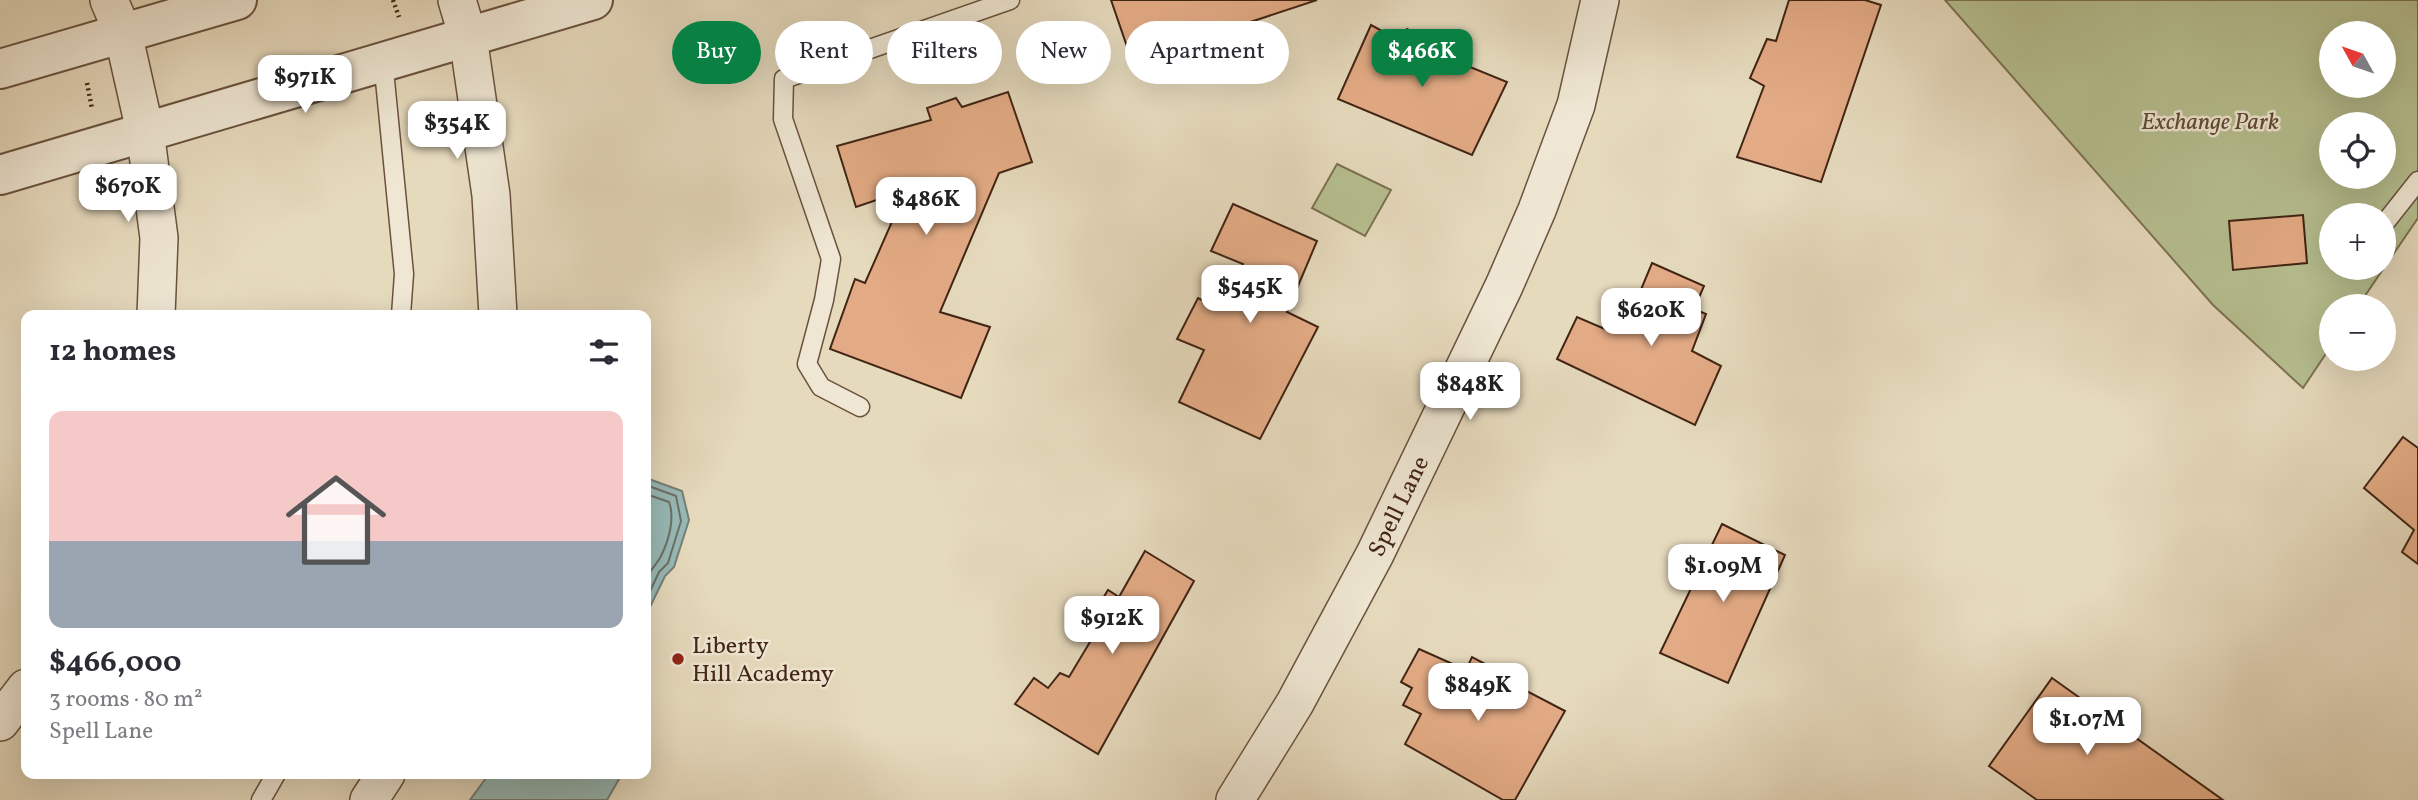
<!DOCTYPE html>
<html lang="en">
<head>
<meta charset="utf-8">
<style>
	body { margin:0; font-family:Vollkorn,serif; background:#f7f7f7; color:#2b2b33; height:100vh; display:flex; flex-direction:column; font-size:26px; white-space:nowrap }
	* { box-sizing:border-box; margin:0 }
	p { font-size:23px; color:#7c7c81 }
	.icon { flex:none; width:38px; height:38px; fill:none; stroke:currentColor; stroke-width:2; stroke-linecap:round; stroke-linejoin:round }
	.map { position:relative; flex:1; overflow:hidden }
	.details { position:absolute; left:21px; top:310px; width:630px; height:469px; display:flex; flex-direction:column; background:#fff; border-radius:14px; box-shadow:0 7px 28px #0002 }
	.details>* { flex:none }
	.hud { position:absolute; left:672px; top:21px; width:665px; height:63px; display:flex; gap:14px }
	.needle { width:46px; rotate:310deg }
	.tools { position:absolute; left:2319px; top:21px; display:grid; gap:14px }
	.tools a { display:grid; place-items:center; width:77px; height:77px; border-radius:50%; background:#fff; box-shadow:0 7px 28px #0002; font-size:35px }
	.price { position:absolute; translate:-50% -60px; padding:0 16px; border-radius:14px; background:#fff; color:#222; font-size:23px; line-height:46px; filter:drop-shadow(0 2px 4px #0008) }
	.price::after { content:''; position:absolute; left:50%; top:42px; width:21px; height:16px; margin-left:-10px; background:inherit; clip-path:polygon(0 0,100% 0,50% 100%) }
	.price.current { background:#0b8043; color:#fff }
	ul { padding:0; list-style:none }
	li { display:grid; align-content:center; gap:14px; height:371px; padding:0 28px }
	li+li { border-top:2px solid #e1e1e2 }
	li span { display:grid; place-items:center; height:217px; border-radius:14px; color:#555 }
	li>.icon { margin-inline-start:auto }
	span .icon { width:126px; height:126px; fill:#fffc; stroke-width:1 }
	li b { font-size:30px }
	h2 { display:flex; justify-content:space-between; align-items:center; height:84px; padding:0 28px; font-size:30px }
	.pill { padding:0 24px; border-radius:32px; background:#fff; box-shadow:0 7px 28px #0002; font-size:24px; line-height:63px }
	.pill.current { background:#0b8043; color:#fff }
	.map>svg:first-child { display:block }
</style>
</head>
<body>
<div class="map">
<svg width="2418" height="800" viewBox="0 0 2418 800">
	<rect width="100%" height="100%" fill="#e6dabd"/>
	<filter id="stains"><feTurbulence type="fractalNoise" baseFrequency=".00286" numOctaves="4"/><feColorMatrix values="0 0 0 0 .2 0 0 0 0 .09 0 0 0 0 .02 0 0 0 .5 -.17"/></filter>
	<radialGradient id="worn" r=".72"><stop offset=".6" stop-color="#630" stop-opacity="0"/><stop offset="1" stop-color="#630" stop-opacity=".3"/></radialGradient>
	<path fill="#b6bf90" stroke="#7c7252" stroke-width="2" fill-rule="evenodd" d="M 1945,0 L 2418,0 L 2418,218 L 2358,306 L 2331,306 L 2331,346 L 2303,388 L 2213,305 ZM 2331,33 L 2384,33 L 2384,86 L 2331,86 ZM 2331,124 L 2384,124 L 2384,177 L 2331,177 ZM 2331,215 L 2384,215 L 2384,268 L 2331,268 Z
		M 1337,164 L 1391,190 L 1365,236 L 1312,208 Z"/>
	<path fill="#97bab7" stroke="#757e76" stroke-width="2" d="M 646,478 L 682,491 L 689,520 L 674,567 L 665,576 L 649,609 L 646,634 Z
		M 489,774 L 622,774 L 607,800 L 470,800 Z"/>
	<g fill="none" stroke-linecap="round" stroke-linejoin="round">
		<path stroke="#6c6f66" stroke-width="2" d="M 646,485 L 676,496 L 681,521 L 668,563 L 659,572 L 646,600
			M 646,494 L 669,502 C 675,518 669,540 661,556 C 657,564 650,570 646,579"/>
	</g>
	<path fill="#e3ab85" stroke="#412414" stroke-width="2" d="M 1111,0 L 1317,0 L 1132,61 Z
		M 1789,0 L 1865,0 L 1881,5 L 1821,182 L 1737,157 L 1764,86 L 1750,78 L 1767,39 L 1776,41 Z
		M 1371,25 L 1400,41 L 1407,29 L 1452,49 L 1448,58 L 1507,82 L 1472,155 L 1338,99 Z
		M 1008,92 L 1032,162 L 999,173 L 940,312 L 990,327 L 961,398 L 830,349 L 855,279 L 865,283 L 906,190 L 856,207 L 837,146 L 931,120 L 927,108 L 956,98 L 962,107 Z
		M 1233,204 L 1317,241 L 1287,312 L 1318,327 L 1260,439 L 1179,402 L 1204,350 L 1177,339 L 1198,298 L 1220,309 L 1243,264 L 1211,251 Z
		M 2303,215 L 2307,263 L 2233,270 L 2229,221 Z
		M 1652,263 L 1704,286 L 1694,309 L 1706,314 L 1692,351 L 1721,366 L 1695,425 L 1557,359 L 1577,317 L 1607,330 L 1614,315 L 1628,321 Z
		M 2403,437 L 2418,448 L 2418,564 L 2402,552 L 2414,530 L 2364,488 Z
		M 1722,524 L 1785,555 L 1728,683 L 1660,653 Z
		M 1145,551 L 1194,581 L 1098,754 L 1015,704 L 1034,678 L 1048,688 L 1060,673 L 1069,677 L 1096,632 L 1086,627 L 1108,590 L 1119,597 Z
		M 1419,649 L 1466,670 L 1472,657 L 1522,683 L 1519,687 L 1565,711 L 1515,800 L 1503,800 L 1405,744 L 1421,714 L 1403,705 L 1412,688 L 1401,682 Z
		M 2052,678 L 2223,800 L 2037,800 L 1989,766 Z"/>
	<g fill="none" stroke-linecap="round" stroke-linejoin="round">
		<g stroke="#6a523e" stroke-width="21">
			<path id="service" d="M 383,60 L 404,274 L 401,315
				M 2384,224 L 2418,181
				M 860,407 L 821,387 L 807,364 L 824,300 L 831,259 L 783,119 L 784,79 L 1010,0
				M 261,800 L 276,774"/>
		</g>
		<g stroke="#6a523e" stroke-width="40">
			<path id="minor" d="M 109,0 L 123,33 L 145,131 L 159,238 L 156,315
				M 457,0 L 468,37 L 491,195 L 498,315
				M 0,722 L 26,688
				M 369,800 L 386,774
				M 1235,800 L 1295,703 L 1375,554 L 1504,286 L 1537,210 L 1576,105 L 1600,0"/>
		</g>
		<g stroke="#6a523e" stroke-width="42">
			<path id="tertiary" d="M 0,69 L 237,0
				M 0,175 L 593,0"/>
		</g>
		<path stroke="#412414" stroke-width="4.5" stroke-dasharray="2 3.5" stroke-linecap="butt" d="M 393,0 L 399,17
			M 87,83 L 92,109"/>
		<use href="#service" stroke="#efe7d4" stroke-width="18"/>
		<use href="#minor" stroke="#efe7d4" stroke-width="37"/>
		<use href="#tertiary" stroke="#efe7d4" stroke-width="38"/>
	</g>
	<circle fill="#8f2418" stroke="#efe7d4" stroke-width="2.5" cx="678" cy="659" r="7"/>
	<g text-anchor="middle" stroke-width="5" stroke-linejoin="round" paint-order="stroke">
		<g font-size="24" font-style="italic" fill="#5e4b33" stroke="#efe7d4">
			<text x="2210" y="129">Exchange Park</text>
		</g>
		<g font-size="24" fill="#412414" stroke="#efe7d4">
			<text transform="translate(1398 506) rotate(-64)" y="8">Spell Lane</text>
		</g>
		<g font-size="24" fill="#412414" stroke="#efe7d4" text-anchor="start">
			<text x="692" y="653">Liberty<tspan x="692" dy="28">Hill Academy</tspan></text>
		</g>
	</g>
	<rect width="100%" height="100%" filter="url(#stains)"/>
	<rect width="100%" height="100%" fill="url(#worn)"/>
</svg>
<div class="tools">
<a><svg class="needle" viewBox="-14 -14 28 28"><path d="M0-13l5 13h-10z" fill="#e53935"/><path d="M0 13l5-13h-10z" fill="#7c7c81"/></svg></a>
<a><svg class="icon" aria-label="locate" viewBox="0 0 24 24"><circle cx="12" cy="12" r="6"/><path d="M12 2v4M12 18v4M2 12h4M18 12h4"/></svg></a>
<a>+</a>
<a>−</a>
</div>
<b class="price current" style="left:1422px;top:89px">$466K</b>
<b class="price" style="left:305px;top:115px">$971K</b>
<b class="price" style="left:457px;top:161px">$354K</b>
<b class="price" style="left:128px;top:224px">$670K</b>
<b class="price" style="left:926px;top:237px">$486K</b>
<b class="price" style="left:1250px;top:325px">$545K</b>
<b class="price" style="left:1651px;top:348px">$620K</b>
<b class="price" style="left:1470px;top:422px">$848K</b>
<b class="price" style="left:1723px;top:604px">$1.09M</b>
<b class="price" style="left:1112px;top:656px">$912K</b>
<b class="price" style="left:1478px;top:723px">$849K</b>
<b class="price" style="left:2087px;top:757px">$1.07M</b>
<div class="hud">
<a class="pill current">Buy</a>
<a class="pill">Rent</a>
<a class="pill">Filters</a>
<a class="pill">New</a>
<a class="pill">Apartment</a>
</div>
<section class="details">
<h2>12 homes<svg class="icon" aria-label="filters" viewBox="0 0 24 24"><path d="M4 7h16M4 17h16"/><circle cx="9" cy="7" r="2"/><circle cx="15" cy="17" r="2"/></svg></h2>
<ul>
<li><span style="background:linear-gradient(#f6c9c9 60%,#9aa5b1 0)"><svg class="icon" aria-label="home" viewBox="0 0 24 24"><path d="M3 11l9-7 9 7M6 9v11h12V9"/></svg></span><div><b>$466,000</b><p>3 rooms · 80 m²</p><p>Spell Lane</p></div></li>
</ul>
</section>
</div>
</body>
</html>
